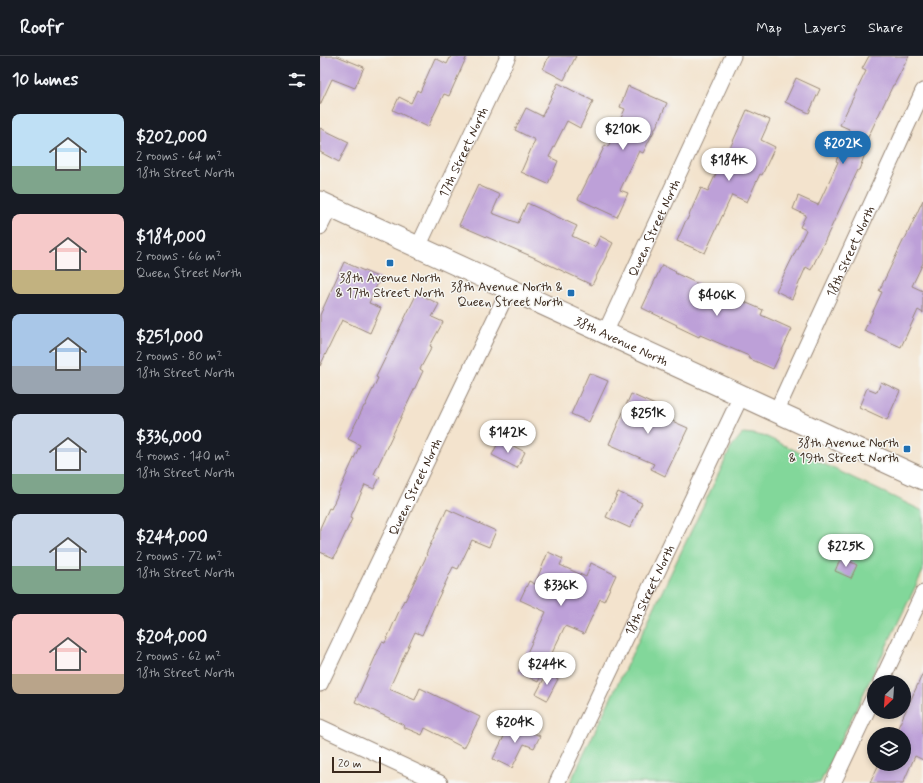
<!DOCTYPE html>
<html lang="en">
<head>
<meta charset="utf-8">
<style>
	body { margin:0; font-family:Mynerve,sans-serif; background:#20242c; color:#f1f3f6; height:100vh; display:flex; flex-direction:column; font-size:15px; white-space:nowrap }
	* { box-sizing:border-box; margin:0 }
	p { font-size:13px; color:#9ea1a6 }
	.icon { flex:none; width:22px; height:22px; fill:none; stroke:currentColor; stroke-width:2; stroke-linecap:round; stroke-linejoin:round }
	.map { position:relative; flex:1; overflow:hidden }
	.side { display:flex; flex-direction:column; background:#171b24; width:320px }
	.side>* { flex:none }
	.needle { width:26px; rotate:205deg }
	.controls { position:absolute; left:547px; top:619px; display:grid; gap:8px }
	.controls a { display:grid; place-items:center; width:44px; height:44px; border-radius:50%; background:#171b24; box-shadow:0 2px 6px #0003; font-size:20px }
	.scale { position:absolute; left:12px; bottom:10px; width:49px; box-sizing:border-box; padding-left:4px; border:2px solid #3b2a1e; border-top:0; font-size:11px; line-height:14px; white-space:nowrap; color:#3b2a1e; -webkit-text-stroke:3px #f6f6f2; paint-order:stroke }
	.price { position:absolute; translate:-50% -34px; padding:0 9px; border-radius:14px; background:#fff; color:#222; font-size:13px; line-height:26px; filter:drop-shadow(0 1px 2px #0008) }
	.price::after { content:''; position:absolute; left:50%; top:24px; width:12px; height:9px; margin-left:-6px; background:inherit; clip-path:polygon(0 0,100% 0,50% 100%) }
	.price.active { background:#1f6fb2; color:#fff }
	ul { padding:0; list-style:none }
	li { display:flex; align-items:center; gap:12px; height:100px; padding:0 12px }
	li span { display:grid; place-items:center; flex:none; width:112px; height:80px; border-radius:8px; color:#555 }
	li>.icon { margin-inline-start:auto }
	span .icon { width:48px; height:48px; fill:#fffc; stroke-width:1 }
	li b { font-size:17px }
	h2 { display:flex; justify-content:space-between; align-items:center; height:48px; padding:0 12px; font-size:17px }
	header { display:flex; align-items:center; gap:24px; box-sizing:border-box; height:56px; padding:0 20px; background:#171b24; border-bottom:1px solid #363941 }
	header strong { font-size:19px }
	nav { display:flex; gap:22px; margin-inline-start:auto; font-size:14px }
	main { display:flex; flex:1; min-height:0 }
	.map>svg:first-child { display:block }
</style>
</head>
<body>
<header>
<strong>Roofr</strong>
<nav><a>Map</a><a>Layers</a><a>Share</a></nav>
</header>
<main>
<section class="side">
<h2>10 homes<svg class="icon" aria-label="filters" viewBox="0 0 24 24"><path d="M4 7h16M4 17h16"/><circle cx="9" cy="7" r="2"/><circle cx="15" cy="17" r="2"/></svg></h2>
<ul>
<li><span style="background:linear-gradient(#bfe0f5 65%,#7fa58c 0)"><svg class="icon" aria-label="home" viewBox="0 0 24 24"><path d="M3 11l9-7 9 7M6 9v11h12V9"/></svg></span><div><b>$202,000</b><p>2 rooms · 64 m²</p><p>18th Street North</p></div></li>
<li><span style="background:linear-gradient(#f6c9c9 70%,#c2b280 0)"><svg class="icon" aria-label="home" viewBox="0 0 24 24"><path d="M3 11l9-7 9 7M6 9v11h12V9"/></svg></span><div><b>$184,000</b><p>2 rooms · 66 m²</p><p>Queen Street North</p></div></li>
<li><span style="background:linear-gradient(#a9c7e8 65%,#9aa5b1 0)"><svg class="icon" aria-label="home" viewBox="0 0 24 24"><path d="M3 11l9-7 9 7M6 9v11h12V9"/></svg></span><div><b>$251,000</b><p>2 rooms · 80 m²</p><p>18th Street North</p></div></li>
<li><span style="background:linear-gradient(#c9d6e8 75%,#7fa58c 0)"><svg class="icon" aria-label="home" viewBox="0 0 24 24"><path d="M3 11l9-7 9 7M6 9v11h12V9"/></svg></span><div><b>$336,000</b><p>4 rooms · 140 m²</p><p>18th Street North</p></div></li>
<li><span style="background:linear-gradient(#c9d6e8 65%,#7fa58c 0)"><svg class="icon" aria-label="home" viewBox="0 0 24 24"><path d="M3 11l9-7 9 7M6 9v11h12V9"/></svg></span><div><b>$244,000</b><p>2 rooms · 72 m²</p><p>18th Street North</p></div></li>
<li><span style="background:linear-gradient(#f6c9c9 75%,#b9a48a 0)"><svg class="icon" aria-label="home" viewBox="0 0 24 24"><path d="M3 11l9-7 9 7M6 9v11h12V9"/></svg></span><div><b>$204,000</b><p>2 rooms · 62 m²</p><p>18th Street North</p></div></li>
</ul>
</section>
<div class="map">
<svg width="603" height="727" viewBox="0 0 603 727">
	<rect width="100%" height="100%" fill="#f6f6f2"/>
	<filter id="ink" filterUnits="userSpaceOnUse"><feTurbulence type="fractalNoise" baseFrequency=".025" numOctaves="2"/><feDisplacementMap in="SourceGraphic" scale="8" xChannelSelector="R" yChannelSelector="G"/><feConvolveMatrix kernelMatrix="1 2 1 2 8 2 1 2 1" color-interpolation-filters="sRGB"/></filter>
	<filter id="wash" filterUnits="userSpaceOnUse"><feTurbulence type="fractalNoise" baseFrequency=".012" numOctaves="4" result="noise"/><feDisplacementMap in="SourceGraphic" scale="16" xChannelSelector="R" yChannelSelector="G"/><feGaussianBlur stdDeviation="0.9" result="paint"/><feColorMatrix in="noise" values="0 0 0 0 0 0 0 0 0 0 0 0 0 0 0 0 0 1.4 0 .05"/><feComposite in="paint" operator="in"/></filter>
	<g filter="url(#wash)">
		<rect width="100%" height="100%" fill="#f3e3cd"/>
		<path fill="#82d79a" stroke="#5e805c" d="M 423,377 L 433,378 L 447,381 L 603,455 L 603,515 L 500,727 L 250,727 L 412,390 Z"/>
		<g id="blocks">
			<path fill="#bda0d8" d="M 0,0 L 17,0 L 44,11 L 35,32 L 12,23 L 0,49 Z
				M 131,0 L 147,0 L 129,40 L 124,38 L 108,71 L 73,54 L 79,41 L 91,47 L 97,34 L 100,36 L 115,2 L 127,8 Z
				M 229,0 L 256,0 L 244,24 L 223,13 Z
				M 549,0 L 589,0 L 574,29 L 573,29 L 541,96 L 545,98 L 539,114 L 538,114 L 491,214 L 486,211 L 472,243 L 456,235 L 486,174 L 480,171 L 486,159 L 473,153 L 478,140 L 498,149 L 518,106 L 516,105 L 529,73 L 520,69 L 546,15 L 542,13 Z
				M 476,22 L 500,33 L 489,57 L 465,46 Z
				M 238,27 L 273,45 L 260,72 L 247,65 L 229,101 L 238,105 L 228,128 L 201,116 L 215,84 L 195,74 L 206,52 L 222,60 Z
				M 308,30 L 347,47 L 338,67 L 323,97 L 319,95 L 300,134 L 308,137 L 297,161 L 258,143 L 270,119 L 271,119 L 285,89 L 288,91 L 305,53 L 300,51 Z
				M 427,54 L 450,64 L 441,84 L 455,91 L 442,119 L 440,118 L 427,146 L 412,139 L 385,197 L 357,185 L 366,164 L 367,164 L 381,132 L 388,135 L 400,109 L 402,110 Z
				M 0,72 L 29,86 L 19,106 L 0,96 Z
				M 158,129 L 180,139 L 172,157 L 198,167 L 207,147 L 257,170 L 252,180 L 275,191 L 280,180 L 293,187 L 272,229 L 213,201 L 139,169 Z
				M 603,144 L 603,207 L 592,230 L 603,235 L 603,257 L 598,254 L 581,291 L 544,275 L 562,236 L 559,235 L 584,183 L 585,183 Z
				M 24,206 L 60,222 L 49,247 L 61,252 L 50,277 L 22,264 L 0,310 L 0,259 Z
				M 342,209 L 356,216 L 355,217 L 408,242 L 408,239 L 443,254 L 441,259 L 472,273 L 453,313 L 428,302 L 429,300 L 380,279 L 379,281 L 356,270 L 357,269 L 322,252 Z
				M 97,237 L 119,248 L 112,261 L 123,266 L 110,290 L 112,291 L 100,313 L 103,315 L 54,418 L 60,421 L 54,433 L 45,429 L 30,462 L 32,463 L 14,502 L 0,496 L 0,472 L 9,452 L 11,453 L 40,389 L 28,383 L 44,350 L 45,350 L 58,322 L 56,321 Z
				M 269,317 L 288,325 L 269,366 L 251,358 Z
				M 561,326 L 580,335 L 567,364 L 539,351 L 547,332 L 557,336 Z
				M 311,338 L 335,349 L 332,356 L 368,372 L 345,420 L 331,413 L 334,408 L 289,388 Z
				M 180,383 L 205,396 L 197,412 L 172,399 Z
				M 298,436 L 322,447 L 310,472 L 286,461 Z
				M 127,453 L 176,475 L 169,491 L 152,484 L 138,513 L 133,511 L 114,551 L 102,579 L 95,576 L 69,633 L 95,644 L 100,632 L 160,661 L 144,692 L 105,672 L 102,679 L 83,671 L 84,669 L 35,646 L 62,586 L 65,587 L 84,544 L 85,545 L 107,499 L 106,498 Z
				M 228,496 L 243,503 L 240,509 L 266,521 L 271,507 L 296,519 L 284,545 L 280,543 L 264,578 L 245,570 L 218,626 L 198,616 L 226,556 L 200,544 L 209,525 L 215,528 Z
				M 521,501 L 537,509 L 531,522 L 515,515 Z
				M 227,617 L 238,623 L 227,644 L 216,638 Z
				M 603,617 L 603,704 L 595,700 L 583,727 L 550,727 L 559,708 L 584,708 L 584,678 L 575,678 Z
				M 191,666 L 220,680 L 214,692 L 204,688 L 192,712 L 173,703 Z"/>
		</g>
	</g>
	<g filter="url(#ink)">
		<use href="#blocks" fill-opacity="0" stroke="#978676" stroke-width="1"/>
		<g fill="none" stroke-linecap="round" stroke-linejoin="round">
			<g stroke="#978676" stroke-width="17">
				<g id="street">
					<path d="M 0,171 L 10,151"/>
					<path id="s1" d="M 98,191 L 188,0"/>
					<path id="s2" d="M 285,277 L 413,0"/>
					<path id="s3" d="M 456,356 L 603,35"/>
					<path d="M 561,626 L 603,537"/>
					<path id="s4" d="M 0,628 L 189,233"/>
					<path d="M 0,671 L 120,727"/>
					<path id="s5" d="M 237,727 L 421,340"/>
					<path d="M 513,727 L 554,640"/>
				</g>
			</g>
			<g stroke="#978676" stroke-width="23">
				<g id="secondary">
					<path id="s6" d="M 0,146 L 603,423"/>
				</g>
			</g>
			<use href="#street" stroke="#fff" stroke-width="15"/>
			<use href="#secondary" stroke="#fff" stroke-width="21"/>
		</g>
	</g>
	<g fill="#1f6fb2" stroke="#f6f6f2" stroke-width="1.5">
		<rect x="66" y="203" width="8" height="8" rx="2"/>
		<rect x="247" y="233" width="8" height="8" rx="2"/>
		<rect x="583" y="389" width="8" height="8" rx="2"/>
	</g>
	<g text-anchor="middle" stroke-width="3" stroke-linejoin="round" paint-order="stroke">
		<g font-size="13" fill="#3b2a1e" stroke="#f6f6f2">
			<text dy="5" stroke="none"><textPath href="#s1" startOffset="105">17th Street North</textPath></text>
			<text dy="5" stroke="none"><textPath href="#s2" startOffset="116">Queen Street North</textPath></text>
			<text dy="5" stroke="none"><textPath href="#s3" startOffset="177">18th Street North</textPath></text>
			<text dy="5" stroke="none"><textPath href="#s6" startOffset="332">38th Avenue North</textPath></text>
			<text dy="5" stroke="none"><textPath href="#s4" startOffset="219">Queen Street North</textPath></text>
			<text dy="5" stroke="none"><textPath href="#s5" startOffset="214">18th Street North</textPath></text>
		</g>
		<g font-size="13" fill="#3b2a1e" stroke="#f6f6f2" text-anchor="end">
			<text x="70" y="226" text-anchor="middle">38th Avenue North<tspan x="70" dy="15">&amp; 17th Street North</tspan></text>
			<text x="243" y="235">38th Avenue North &amp;<tspan x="243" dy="15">Queen Street North</tspan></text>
			<text x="579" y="391">38th Avenue North<tspan x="579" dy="15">&amp; 19th Street North</tspan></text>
		</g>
	</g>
</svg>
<div class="controls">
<a><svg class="needle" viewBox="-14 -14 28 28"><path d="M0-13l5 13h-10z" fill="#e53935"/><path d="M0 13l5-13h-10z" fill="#9ea1a6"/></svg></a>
<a><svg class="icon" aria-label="layers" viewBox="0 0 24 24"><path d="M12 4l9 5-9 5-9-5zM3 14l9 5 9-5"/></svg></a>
</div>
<div class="scale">20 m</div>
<b class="price" style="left:303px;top:95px">$210K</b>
<b class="price active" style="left:523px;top:109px">$202K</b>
<b class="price" style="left:409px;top:126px">$184K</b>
<b class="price" style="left:397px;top:261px">$406K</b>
<b class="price" style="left:328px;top:379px">$251K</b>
<b class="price" style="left:188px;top:398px">$142K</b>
<b class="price" style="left:526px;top:512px">$225K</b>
<b class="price" style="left:241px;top:551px">$336K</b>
<b class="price" style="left:227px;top:630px">$244K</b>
<b class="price" style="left:195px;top:688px">$204K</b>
</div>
</main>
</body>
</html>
